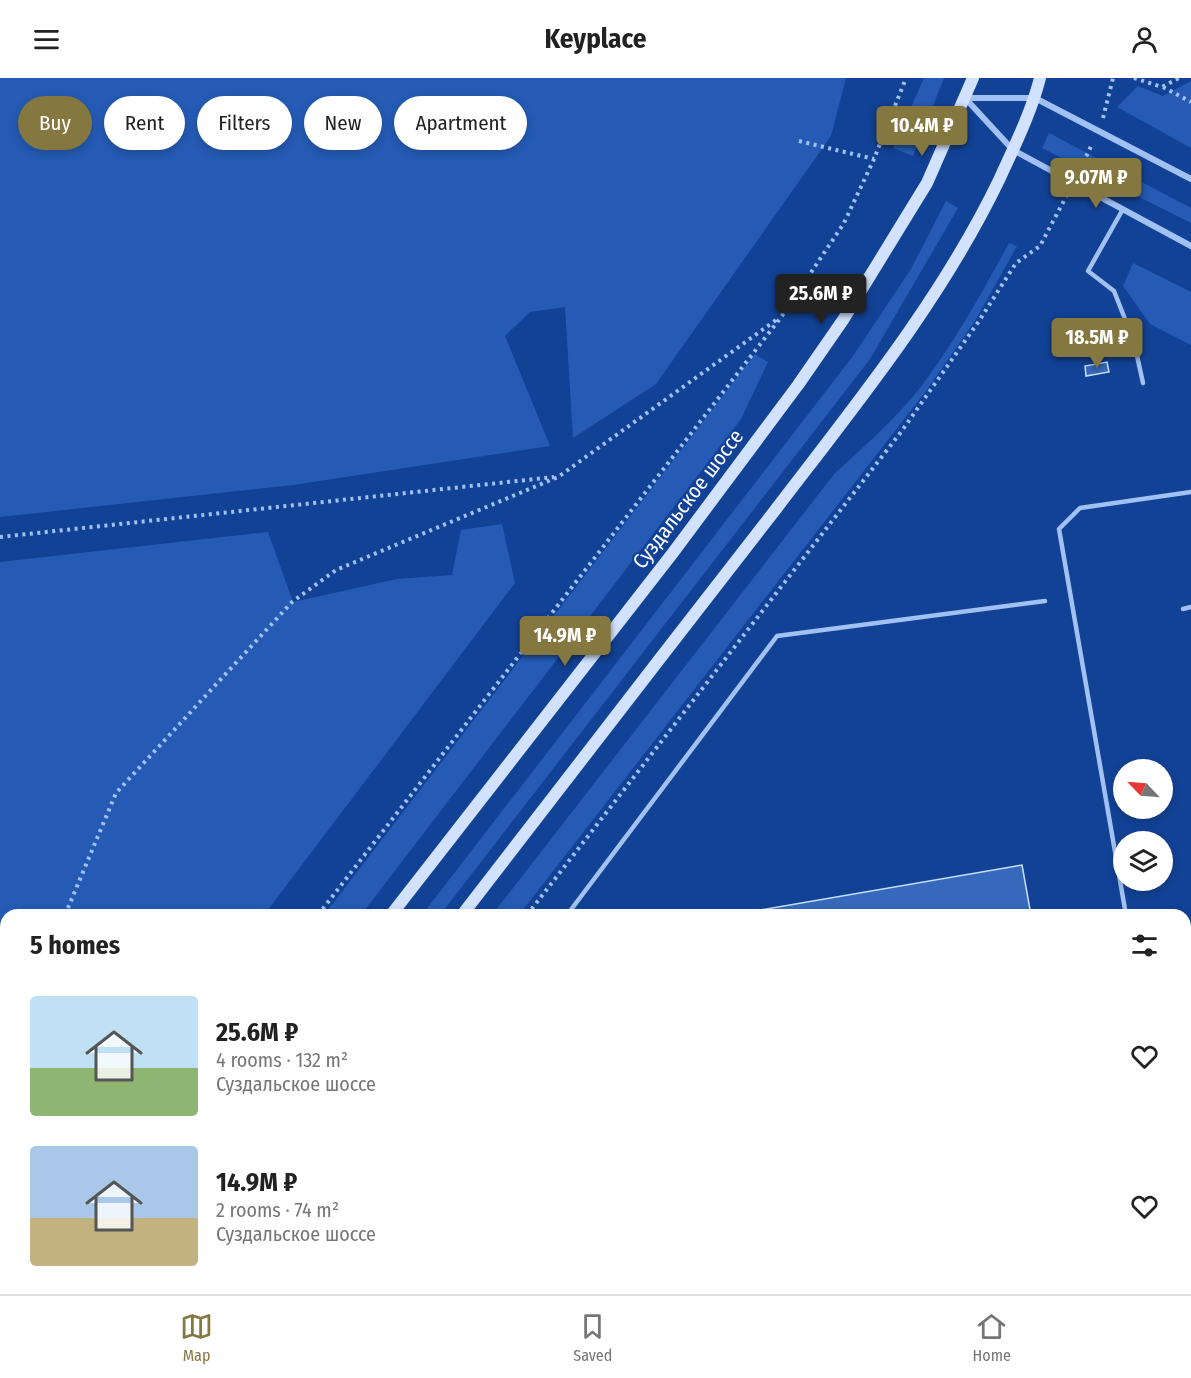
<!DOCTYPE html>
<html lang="en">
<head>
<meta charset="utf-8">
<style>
	body { margin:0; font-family:"Fira Sans Condensed",sans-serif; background:#f6f6f6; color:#222; height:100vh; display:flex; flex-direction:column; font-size:22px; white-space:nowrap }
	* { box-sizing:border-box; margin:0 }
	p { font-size:20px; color:#767676 }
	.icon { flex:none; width:33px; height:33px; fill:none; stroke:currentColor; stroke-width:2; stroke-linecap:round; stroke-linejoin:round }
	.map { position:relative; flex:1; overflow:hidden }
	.drawer { position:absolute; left:0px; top:831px; width:1191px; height:386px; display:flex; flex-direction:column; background:#fff; border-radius:18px 18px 0 0; box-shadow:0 3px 9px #0003 }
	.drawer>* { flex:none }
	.banner { position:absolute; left:18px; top:18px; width:600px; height:54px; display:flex; gap:12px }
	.needle { width:39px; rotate:295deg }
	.controls { position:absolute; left:1113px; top:681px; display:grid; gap:12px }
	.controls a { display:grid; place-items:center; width:60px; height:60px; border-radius:50%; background:#fff; box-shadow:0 3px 9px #0003; font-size:30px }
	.price { position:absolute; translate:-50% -51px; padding:0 14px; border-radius:6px; background:#857740; color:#fff; font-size:20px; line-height:39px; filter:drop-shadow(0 2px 3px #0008) }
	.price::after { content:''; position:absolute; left:50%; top:36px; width:18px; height:14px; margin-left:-9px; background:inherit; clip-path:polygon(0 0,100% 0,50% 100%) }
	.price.selected { background:#222; color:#fff }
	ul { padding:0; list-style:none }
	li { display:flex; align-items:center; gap:18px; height:150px; padding:0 30px }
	li span { display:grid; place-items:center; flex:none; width:168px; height:120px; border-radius:6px; color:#555 }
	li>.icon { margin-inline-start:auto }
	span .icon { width:72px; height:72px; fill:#fffc; stroke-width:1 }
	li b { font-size:26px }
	h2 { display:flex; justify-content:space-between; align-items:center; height:72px; padding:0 30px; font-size:26px }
	.chip { padding:0 21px; border-radius:27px; background:#fff; box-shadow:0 3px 9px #0003; font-size:21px; line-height:54px }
	.chip.selected { background:#857740; color:#fff }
	header { display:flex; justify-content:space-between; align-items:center; height:78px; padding:0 30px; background:#fff; font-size:27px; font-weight:700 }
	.dock { display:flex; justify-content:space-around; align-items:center; height:84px; border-top:2px solid #e0e0e0; background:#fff; font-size:16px; color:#767676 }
	.dock a { display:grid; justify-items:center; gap:3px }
	.dock .selected { color:#857740 }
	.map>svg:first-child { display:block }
</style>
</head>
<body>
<header><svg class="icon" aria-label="menu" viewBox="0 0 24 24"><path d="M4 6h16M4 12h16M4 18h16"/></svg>Keyplace<svg class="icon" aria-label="person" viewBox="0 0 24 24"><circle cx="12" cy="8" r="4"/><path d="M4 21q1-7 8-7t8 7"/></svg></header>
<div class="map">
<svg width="1191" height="1216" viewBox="0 0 1191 1216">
	<rect width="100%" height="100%" fill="#124296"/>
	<path fill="#255bb5" d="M 0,0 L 846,0 L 831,58 L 656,306 L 573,360 L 565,229 L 530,234 L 505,258 L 550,368 L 293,407 L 0,439 Z
		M 924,0 L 944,0 L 913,78 L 893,70 Z
		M 1191,3 L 1191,70 L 1117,29 L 1138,8 L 1163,18 Z
		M 1049,55 L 1191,130 L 1191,145 L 1042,70 Z
		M 946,123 L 958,130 L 870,281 L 440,837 L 422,837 L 853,278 L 911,191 Z
		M 1009,165 L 1017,168 L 975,243 L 926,313 L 519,837 L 492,837 L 835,395 C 864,369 895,341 920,310 C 954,265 982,215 1009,165 Z
		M 1133,185 L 1191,214 L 1191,267 L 1150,246 L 1123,208 Z
		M 755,276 L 768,284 L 741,341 L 361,837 L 324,837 Z
		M 502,446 L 515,505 L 264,837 L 6,837 L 6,1178 L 0,1186 L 0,484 L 268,454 L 293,524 L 397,501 L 452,497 L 461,452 Z
		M 38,1210 L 74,1210 L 74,1211 L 70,1216 L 33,1216 Z
		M 203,1210 L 228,1210 L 228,1211 L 224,1216 L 198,1216 Z"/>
	<path fill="#3669bc" stroke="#cadefd" stroke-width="1.5" d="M 1107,284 L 1109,294 L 1086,298 L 1085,288 Z
		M 1022,787 L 1031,837 L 731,837 Z
		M 747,1210 L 1094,1210 L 1095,1216 L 748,1216 Z"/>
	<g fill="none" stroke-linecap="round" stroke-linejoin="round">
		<path stroke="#a2c1f3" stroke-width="4" stroke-dasharray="3 4.5" stroke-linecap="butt" d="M 1134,0 L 1162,9 L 1179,0
			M 1163,9 L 1191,24
			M 1103,40 L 1113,0
			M 799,63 L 874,81
			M 1080,92 L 1092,66
			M 0,459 L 554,399
			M 65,837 L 116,715 L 292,524 L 336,492 L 558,399 L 776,242
			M 318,837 L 782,238 L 844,145 L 874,81 L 906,0
			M 527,837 L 901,354 L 979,243 L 1016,185 L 1040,168 L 1067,117
			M 0,933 L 6,930
			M 25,1216 L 29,1210
			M 233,1216 L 238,1210"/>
		<path stroke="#a2c1f3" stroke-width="4.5" d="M 1123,131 L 1088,193 L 1114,213 L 1134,264 L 1143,305
			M 1183,531 L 1191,529
			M 567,837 L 777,558 L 1045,523
			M 1126,837 L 1059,451 L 1080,430 L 1191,414
			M 1185,1178 L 1191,1212
			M 501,1210 L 502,1216
			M 286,1216 L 290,1210"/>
		<path stroke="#a2c1f3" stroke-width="6" d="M 965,20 L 1013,72 L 1191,168
			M 965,20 L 1035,20 L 1191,101"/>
		<path stroke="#d2e1fd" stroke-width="12" d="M 391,837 L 672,476 L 798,307 L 843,242 L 927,105 L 973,0
			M 462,837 C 566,702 671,566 776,431 C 857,325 942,221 1000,100 C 1015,67 1031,35 1040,0
			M 95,1216 L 99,1210
			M 168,1216 L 173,1210"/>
	</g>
	<g text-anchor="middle" stroke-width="4.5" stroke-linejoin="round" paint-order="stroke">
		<g font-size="21" fill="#fff" stroke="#124296">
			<text transform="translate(688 421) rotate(-53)" y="7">Суздальское шоссе</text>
		</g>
	</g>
</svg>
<div class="controls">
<a><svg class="needle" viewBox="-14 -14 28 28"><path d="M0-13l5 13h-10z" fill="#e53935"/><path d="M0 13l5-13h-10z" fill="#767676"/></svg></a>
<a><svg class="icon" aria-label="layers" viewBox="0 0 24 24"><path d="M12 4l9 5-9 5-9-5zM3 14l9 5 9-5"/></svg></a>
</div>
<b class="price" style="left:922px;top:79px">10.4M ₽</b>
<b class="price" style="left:1096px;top:131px">9.07M ₽</b>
<b class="price selected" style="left:821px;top:247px">25.6M ₽</b>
<b class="price" style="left:1097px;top:291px">18.5M ₽</b>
<b class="price" style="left:565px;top:589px">14.9M ₽</b>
<div class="banner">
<a class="chip selected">Buy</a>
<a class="chip">Rent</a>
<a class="chip">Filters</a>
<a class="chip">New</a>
<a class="chip">Apartment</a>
</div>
<section class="drawer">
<h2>5 homes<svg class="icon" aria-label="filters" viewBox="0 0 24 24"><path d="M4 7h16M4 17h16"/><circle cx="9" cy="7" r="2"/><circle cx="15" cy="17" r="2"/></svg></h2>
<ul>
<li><span style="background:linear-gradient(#bfe0f5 60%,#8fb573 0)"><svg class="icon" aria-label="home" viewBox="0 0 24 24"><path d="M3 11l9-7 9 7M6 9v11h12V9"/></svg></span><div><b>25.6M ₽</b><p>4 rooms · 132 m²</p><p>Суздальское шоссе</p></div><svg class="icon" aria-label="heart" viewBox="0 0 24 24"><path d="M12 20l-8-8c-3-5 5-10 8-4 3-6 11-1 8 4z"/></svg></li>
<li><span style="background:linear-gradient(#a9c7e8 60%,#c2b280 0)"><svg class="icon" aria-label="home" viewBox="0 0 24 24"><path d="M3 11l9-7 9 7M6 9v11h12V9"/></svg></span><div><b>14.9M ₽</b><p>2 rooms · 74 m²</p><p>Суздальское шоссе</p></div><svg class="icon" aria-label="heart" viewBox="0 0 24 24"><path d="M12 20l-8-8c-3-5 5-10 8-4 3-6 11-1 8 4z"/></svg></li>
</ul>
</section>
</div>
<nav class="dock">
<a class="selected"><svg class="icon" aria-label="map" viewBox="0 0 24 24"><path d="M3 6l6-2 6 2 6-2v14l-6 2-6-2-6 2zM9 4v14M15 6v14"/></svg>Map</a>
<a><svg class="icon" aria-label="saved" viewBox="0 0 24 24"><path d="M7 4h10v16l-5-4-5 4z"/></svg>Saved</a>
<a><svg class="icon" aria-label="home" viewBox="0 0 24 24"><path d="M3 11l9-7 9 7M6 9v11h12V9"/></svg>Home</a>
</nav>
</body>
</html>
